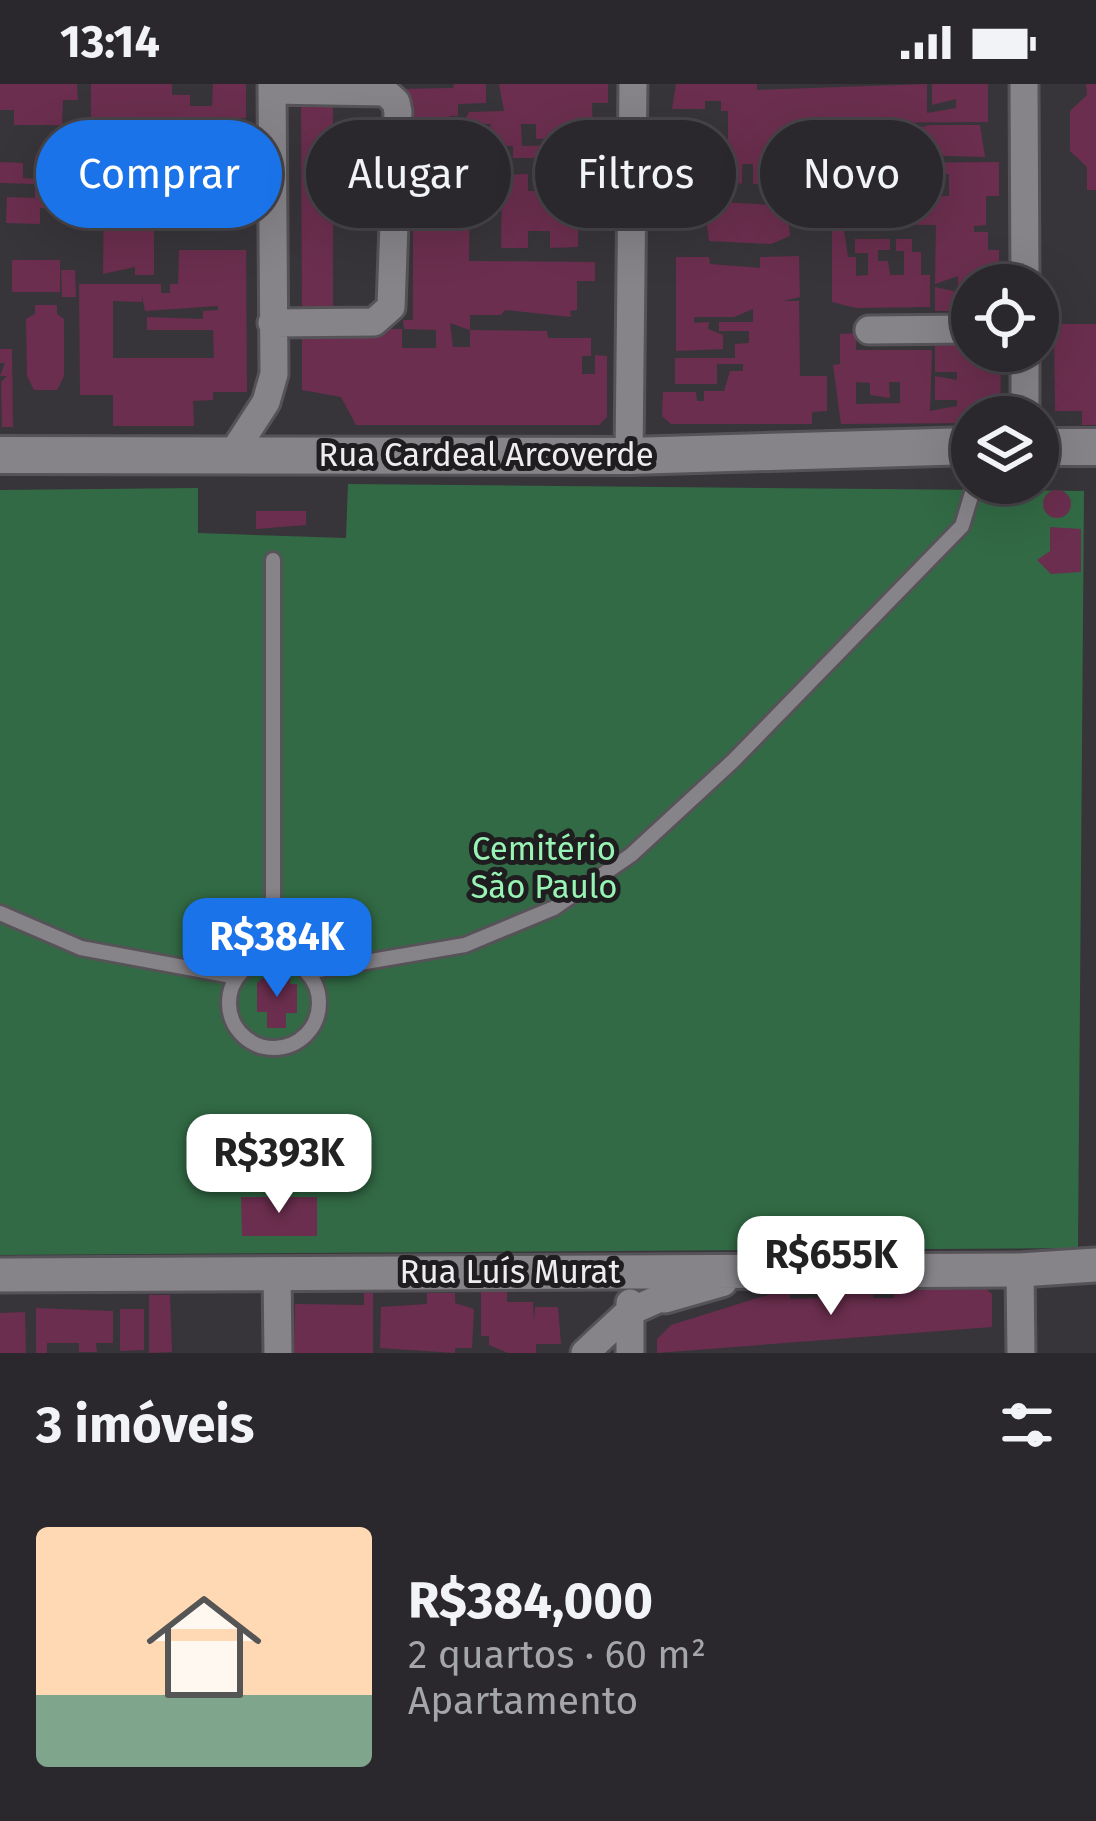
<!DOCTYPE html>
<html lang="pt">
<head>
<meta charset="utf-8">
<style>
	body { margin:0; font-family:"Fira Sans",sans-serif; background:#323034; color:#f1f3f6; height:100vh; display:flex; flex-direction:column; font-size:45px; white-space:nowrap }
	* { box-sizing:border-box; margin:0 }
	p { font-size:39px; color:#a5a6a9 }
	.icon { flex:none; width:66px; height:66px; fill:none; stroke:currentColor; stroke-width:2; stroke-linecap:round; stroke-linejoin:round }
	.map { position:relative; height:1269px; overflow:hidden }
	.drawer { display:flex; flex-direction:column; background:#2a282c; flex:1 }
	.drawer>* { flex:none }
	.guide { position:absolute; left:36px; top:36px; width:1026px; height:108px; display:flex; gap:24px }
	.fabs { position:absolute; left:951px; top:180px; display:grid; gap:24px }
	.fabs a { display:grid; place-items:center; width:108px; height:108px; border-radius:50%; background:#2a282c; box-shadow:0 12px 48px #0002,0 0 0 3px #464448; font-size:60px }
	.price { position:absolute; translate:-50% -102px; padding:0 27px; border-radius:24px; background:#fff; color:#222; font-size:39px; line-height:78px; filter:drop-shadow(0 3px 6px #0008) }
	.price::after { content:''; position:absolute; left:50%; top:72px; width:36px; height:27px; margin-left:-18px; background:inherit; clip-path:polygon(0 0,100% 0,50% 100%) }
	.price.current { background:#1a73e8; color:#fff }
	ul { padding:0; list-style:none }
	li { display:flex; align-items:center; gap:36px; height:300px; padding:0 36px }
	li+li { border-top:3px solid #464448 }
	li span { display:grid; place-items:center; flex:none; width:336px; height:240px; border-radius:12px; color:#555 }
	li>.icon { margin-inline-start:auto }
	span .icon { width:144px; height:144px; fill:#fffc; stroke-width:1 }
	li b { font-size:51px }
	h2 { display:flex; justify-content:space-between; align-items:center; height:144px; padding:0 36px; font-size:51px }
	.chip { padding:0 42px; border-radius:54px; background:#2a282c; box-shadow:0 12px 48px #0002,0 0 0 3px #464448; font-size:42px; line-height:108px }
	.chip.current { background:#1a73e8; color:#fff }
	.status { display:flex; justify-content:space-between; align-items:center; height:84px; padding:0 60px; background:#2a282c; direction:ltr }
	.status svg { height:33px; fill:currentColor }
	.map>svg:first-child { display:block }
</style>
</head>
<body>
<div class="status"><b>13:14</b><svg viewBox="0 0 49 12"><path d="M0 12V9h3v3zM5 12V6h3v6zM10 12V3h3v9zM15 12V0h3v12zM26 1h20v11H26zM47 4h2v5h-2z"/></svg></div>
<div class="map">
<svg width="1096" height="1269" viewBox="0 0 1096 1269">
	<rect width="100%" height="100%" fill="#38353a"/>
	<path fill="#326a45" d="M 348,400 L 1084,407 L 1078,1164 L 0,1171 L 0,406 L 198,404 L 198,449 L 346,454 Z"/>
	<path fill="#6b2e4e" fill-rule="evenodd" d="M 0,0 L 77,0 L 78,16 L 63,16 L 62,41 L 14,41 L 14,26 L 0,26 Z
		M 91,0 L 172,0 L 172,11 L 190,11 L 190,22 L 212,22 L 213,0 L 246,0 L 246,34 L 113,34 L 113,100 L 78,100 L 78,34 L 91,34 Z
		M 454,0 L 486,0 L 486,19 L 458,20 L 458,32 L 450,32 L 450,42 L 462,41 L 469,28 L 504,27 L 499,0 L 608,0 L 608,19 L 592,19 L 593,55 L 586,55 L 586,62 L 598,62 L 599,77 L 579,77 L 578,163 L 550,164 L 550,147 L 528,147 L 528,164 L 501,164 L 502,91 L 528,90 L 528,107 L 551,107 L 557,74 L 513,74 L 513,62 L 496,62 L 495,77 L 470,77 L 469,177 L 595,178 L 595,197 L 577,197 L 577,226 L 570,227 L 571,233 L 505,226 L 501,231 L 470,231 L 470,246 L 450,239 L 453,263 L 470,263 L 470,246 L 547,247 L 548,254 L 591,254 L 591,272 L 582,272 L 582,290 L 595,290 L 595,271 L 607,272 L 607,333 L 599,341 L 356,341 L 341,313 L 302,306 L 302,245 L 402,245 L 402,264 L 436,264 L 436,246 L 404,245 L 403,236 L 413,236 L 413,80 L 403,80 L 404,66 L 413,66 L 413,50 L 403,50 L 403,36 L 413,36 L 413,20 L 403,20 L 403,5 L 453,4 ZM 469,40 L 491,40 L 485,62 L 450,70 L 450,60 L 469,60 ZM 521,40 L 536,40 L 536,55 L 572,54 L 572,61 L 522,62 Z
		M 676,0 L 757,0 L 757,6 L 927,0 L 927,29 L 956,24 L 956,15 L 932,21 L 932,0 L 988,0 L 988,38 L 846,39 L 847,79 L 871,79 L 871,87 L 861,87 L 861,112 L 878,112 L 878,79 L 999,78 L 999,112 L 986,112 L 986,141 L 974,142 L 974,148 L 988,148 L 988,166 L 999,166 L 999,183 L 988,183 L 990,201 L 972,201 L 972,234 L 957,235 L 957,227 L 935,227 L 935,203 L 958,208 L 958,192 L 935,200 L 936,141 L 843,140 L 848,173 L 856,173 L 856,192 L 868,191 L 868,169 L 855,169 L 855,155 L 890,155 L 890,166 L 878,166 L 878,177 L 888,177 L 890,191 L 904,191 L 904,167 L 896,167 L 896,155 L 912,155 L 912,168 L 921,168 L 921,191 L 930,191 L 930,223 L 856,224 L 832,218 L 832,106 L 819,106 L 822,79 L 811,79 L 811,99 L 753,100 L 753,80 L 742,80 L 742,100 L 716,94 L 716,100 L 671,101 L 673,71 L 661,71 L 661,41 L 670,49 L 671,60 L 709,60 L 709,68 L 717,73 L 723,73 L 723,60 L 728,60 L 728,27 L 721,27 L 721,17 L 705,17 L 705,25 L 672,25 ZM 931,90 L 949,90 L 949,112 L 931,112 Z
		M 1086,0 L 1096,0 L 1096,106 L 1087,106 L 1087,83 L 1070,67 L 1070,27 L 1087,11 Z
		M 301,18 L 333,18 L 333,232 L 302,232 Z
		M 930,41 L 980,41 L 985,73 L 913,71 L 913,45 Z
		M 194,44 L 222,44 L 227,78 L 222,78 L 221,89 L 194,89 L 194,78 L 156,78 L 156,89 L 130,89 L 124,56 L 131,56 L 131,45 L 157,45 L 157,55 L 194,55 Z
		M 35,72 L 57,72 L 56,125 L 40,124 L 40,140 L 6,139 L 7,113 L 35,114 L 35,100 L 0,99 L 0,78 L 23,79 L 23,94 L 35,95 Z
		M 104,110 L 121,110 L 121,119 L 134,119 L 134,110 L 154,110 L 154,191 L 135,191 L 135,183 L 103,190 Z
		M 722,118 L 787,122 L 790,152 L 771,160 L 709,157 L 705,126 Z
		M 179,166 L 246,166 L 247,308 L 213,308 L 213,316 L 193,317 L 194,342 L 113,342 L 113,311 L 80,311 L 79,200 L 161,200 L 161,209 L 170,209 L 170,200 L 178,200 ZM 142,212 L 145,227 L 218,222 L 218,226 L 203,227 L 203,235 L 147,233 L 147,246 L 213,246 L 214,274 L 113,274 L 113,217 L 142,218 Z
		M 799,172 L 800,213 L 783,217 L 799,217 L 800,292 L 827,292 L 827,327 L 812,328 L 812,340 L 671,340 L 662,332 L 663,308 L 696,308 L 697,317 L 704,317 L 704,307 L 724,307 L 730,287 L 743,287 L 743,280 L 717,280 L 717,300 L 675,300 L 675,274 L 735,274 L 735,260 L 749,259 L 749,247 L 719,247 L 719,238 L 753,238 L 753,225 L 734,233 L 694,233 L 694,239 L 709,238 L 708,245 L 723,251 L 723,265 L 676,267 L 676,173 L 709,173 L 710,180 L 760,184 L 760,173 Z
		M 12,176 L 60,176 L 60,208 L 12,208 Z
		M 61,186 L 75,186 L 76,213 L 62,213 Z
		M 35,221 L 57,221 L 57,230 L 64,235 L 64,292 L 57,306 L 34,306 L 27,292 L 26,235 L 35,230 Z
		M 1054,240 L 1096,240 L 1096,341 L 1082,341 L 1082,327 L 1055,327 Z
		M 856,249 L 856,266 L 932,266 L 930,327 L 957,322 L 957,316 L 935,316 L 935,292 L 957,296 L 957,288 L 935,288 L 935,253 L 972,254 L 972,267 L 1001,271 L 1000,333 L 972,333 L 972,339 L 841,340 L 833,281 L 840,280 L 840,250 ZM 856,298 L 870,299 L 870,311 L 890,314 L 889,298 L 900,298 L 900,319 L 856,320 Z
		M 0,265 L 12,265 L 13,343 L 2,343 L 1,298 L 7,292 L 0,292 L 5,279 L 0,279 Z
		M1043 420a14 14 0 1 1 28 0a14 14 0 1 1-28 0Z
		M 256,427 L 306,427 L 306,441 L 256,445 Z
		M 1050,443 L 1081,445 L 1081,488 L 1051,490 L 1037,476 L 1050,467 Z
		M 263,894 L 290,894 L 290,900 L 297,900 L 297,929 L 286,929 L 286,944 L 267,944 L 267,928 L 257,928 L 257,899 Z
		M 241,1113 L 317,1113 L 317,1152 L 242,1152 Z
		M 790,1204 L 790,1215 L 820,1214 L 820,1204 L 873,1204 L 873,1214 L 894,1214 L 894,1204 L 986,1205 L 992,1210 L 992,1243 L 657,1269 L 657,1255 L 671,1241 Z
		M 481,1208 L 507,1208 L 507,1218 L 533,1218 L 534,1238 L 535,1223 L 558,1223 L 561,1260 L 536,1260 L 536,1269 L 508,1269 L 489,1261 L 489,1252 L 481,1252 Z
		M 364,1209 L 373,1209 L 373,1269 L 294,1269 L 295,1220 L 364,1221 Z
		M 427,1209 L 455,1209 L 455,1219 L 474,1225 L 472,1264 L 455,1264 L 455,1269 L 380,1264 L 381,1223 L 427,1220 Z
		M 149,1211 L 170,1211 L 172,1268 L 149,1269 Z
		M 36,1224 L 113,1227 L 113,1259 L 96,1259 L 97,1268 L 79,1268 L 79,1259 L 47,1259 L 47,1269 L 36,1269 Z
		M 120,1225 L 144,1225 L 144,1266 L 120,1267 Z
		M 25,1228 L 26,1269 L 0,1269 L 0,1229 Z"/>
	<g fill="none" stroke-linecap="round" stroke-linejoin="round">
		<g stroke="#555357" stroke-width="20">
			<path id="service" d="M 273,476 L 273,874
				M 0,829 L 81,864 L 237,893
				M229 919a45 45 0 1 1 90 0a45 45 0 1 1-90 0Z
				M 307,888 L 465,861 L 554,824 L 631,771 L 734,676 L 962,442 L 975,399"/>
		</g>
		<g stroke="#555357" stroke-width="33">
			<path id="minor" d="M 1024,0 L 1025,201
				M 272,6 L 385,8 L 396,18 L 398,28 L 391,223 L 374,238 L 272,239
				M 869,246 L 972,245
				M 1025,267 L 1025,333
				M 233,369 L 266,318 L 274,290 L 272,0
				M 629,372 L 633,0
				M 1020,1186 L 1021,1269
				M 277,1188 L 278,1269
				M 630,1219 L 630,1269
				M 585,1269 L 629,1228 L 665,1212 L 673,1199"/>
		</g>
		<g stroke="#555357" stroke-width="39">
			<path id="tertiary" d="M 0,1191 L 1020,1186 L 1096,1181
				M 665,1212 L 721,1196"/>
		</g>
		<g stroke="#555357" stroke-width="42">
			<path id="secondary" d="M 1038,363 L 1096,363
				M 0,371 L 629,372 L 972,362"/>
		</g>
		<use href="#service" stroke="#878489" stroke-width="14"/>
		<use href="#minor" stroke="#878489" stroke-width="27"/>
		<use href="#tertiary" stroke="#878489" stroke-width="33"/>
		<use href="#secondary" stroke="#878489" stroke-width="36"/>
	</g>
	<g text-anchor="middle" stroke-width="10" stroke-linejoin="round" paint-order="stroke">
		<g font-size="33" fill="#eeecef" stroke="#1f1d1f">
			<text x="486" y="382">Rua Cardeal Arcoverde</text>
			<text x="510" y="1199">Rua Luís Murat</text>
		</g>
		<g font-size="33" fill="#97f4b4" stroke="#1f1d1f">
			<text x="544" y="776">Cemitério<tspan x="544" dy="38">São Paulo</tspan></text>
		</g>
	</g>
</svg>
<div class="fabs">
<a><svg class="icon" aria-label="locate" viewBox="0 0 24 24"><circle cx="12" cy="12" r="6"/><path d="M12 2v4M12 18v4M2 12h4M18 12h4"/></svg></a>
<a><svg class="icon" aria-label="layers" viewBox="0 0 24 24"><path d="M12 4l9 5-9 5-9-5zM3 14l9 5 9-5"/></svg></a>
</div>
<b class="price current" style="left:277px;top:916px">R$384K</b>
<b class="price" style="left:279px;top:1132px">R$393K</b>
<b class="price" style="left:831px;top:1234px">R$655K</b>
<div class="guide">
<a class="chip current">Comprar</a>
<a class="chip">Alugar</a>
<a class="chip">Filtros</a>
<a class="chip">Novo</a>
</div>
</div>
<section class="drawer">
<h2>3 imóveis<svg class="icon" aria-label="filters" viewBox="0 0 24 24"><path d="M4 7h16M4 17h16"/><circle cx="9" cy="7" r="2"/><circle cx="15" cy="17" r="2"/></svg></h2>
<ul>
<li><span style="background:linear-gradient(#ffd9b3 70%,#7fa58c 0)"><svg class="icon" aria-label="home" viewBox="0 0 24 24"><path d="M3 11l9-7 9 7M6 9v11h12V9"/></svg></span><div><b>R$384,000</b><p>2 quartos · 60 m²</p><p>Apartamento</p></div></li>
</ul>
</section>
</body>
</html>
